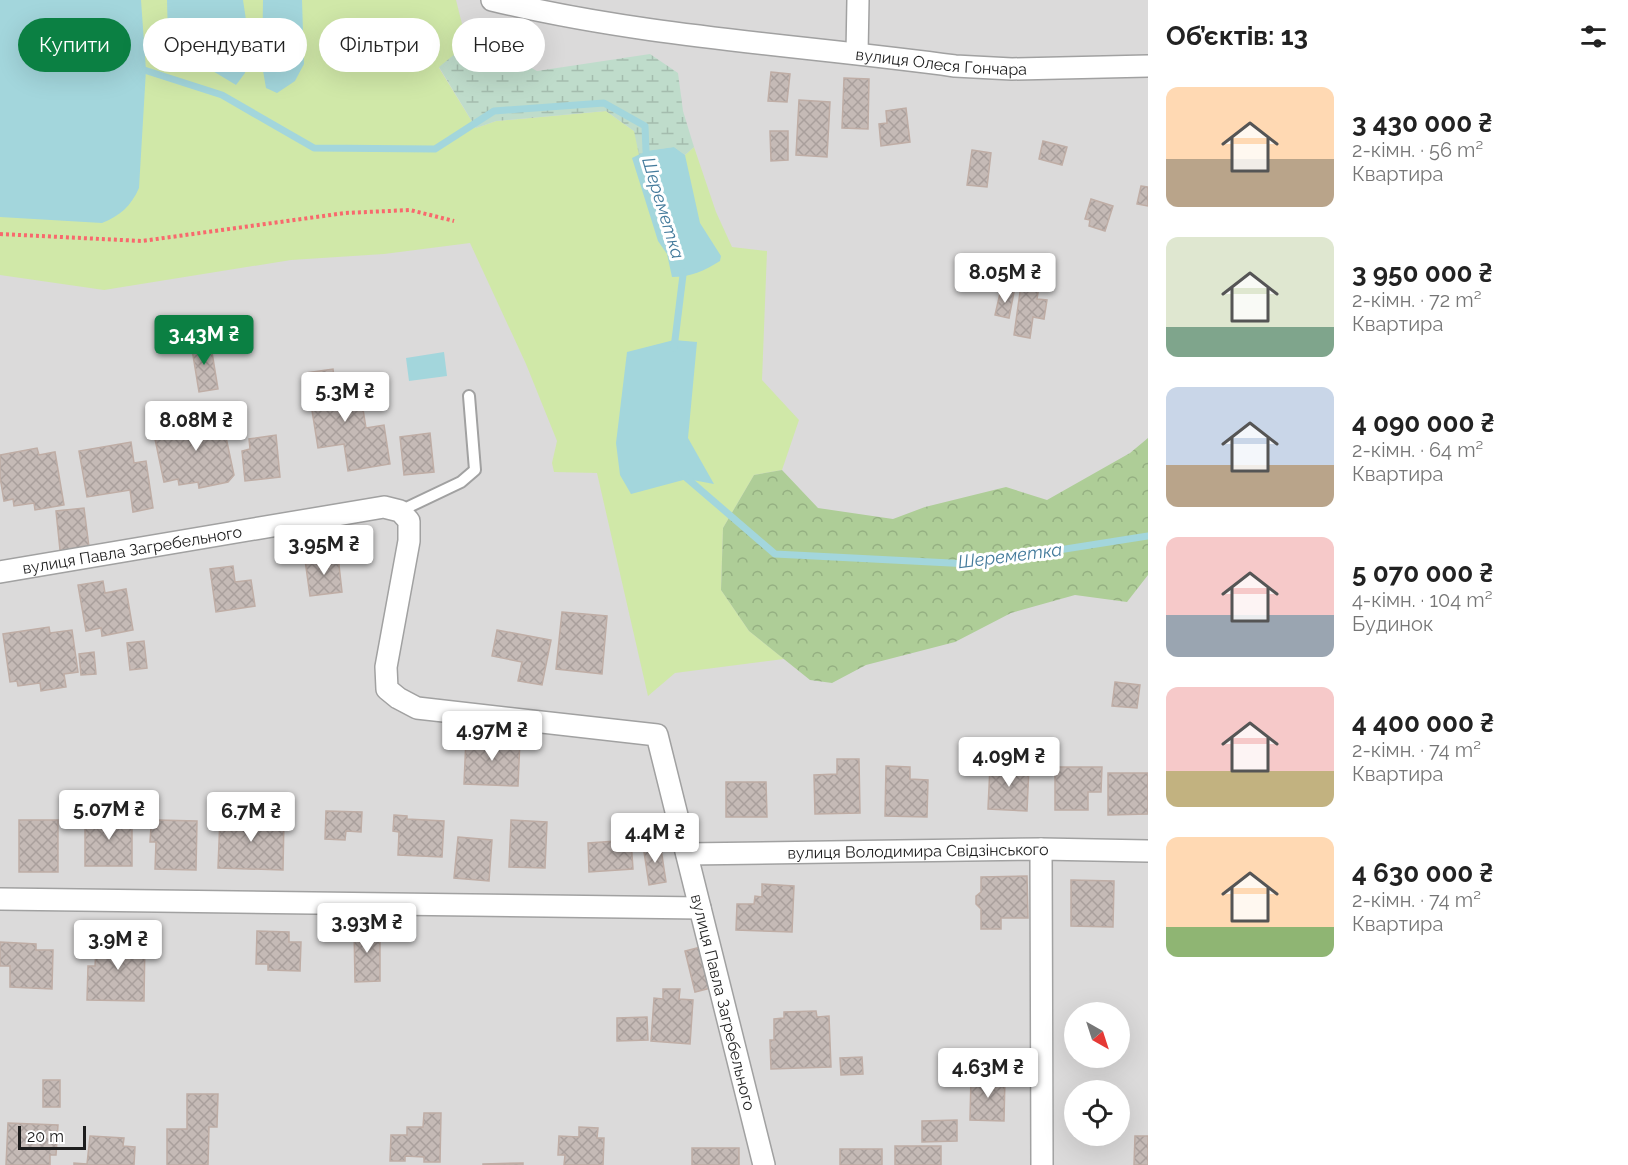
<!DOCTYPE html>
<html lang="uk">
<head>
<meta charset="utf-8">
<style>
	body { margin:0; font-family:Raleway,sans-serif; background:#f2f2f2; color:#222; height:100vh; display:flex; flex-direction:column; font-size:22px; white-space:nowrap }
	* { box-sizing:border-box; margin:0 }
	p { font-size:20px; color:#767676 }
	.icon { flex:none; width:33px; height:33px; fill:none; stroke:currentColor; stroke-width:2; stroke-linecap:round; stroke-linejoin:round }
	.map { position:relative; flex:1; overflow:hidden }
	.side { display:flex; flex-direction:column; background:#fff; width:480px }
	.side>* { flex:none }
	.banner { position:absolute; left:18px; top:18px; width:570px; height:54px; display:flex; gap:12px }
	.needle { width:39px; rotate:141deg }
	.tools { position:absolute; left:1064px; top:1002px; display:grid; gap:12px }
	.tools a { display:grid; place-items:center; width:66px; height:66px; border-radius:50%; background:#fff; box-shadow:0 6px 24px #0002; font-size:30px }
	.scale { position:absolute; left:18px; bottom:15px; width:68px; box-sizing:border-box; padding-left:6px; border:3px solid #1d1d1d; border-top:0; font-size:16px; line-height:21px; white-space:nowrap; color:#1d1d1d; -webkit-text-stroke:4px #fff; paint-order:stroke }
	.price { position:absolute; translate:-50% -51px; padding:0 14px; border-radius:6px; background:#fff; color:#222; font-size:20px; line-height:39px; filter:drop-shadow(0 2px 3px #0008) }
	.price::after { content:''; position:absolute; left:50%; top:36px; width:18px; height:14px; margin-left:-9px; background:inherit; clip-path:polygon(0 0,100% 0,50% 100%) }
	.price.current { background:#0b8043; color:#fff }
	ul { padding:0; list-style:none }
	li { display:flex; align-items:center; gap:18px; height:150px; padding:0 18px }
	li span { display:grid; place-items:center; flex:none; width:168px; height:120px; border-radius:12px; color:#555 }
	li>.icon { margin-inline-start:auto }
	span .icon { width:72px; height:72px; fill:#fffc; stroke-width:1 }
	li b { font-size:26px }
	h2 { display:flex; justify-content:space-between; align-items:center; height:72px; padding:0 18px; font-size:26px }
	.pill { padding:0 21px; border-radius:27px; background:#fff; box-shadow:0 6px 24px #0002; font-size:21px; line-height:54px }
	.pill.current { background:#0b8043; color:#fff }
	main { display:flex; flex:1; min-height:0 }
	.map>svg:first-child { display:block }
</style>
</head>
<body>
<main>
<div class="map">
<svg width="1148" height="1165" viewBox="0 0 1148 1165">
	<defs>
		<pattern id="forest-crowns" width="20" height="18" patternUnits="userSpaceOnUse" patternTransform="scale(1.5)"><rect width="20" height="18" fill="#aecd97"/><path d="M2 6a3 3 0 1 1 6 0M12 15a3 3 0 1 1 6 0" fill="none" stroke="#95b082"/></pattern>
		<pattern id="wetland-marsh" width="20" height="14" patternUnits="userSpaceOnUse" patternTransform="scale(1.5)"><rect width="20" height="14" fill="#bfdccb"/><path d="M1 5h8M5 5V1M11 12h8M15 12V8" fill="none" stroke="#a4bcae"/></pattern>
		<pattern id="building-cross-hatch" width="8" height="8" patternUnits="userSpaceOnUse" patternTransform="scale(1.5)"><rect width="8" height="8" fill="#c5bab6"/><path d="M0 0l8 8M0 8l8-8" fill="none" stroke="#a99f9c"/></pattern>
	</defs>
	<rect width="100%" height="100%" fill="#eee9e2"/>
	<path fill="#dbdada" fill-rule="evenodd" d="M 0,0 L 1148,0 L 1148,1165 L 0,1165 ZM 1074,1012 L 1119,1012 L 1119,1058 L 1074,1058 ZM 1074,1090 L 1119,1090 L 1119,1136 L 1074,1136 Z"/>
	<path fill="#d0e8a8" d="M 0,0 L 456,0 L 467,44 L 439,68 L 476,128 L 496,121 L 606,111 L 634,131 L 646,151 L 674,147 L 685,155 L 694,147 L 716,212 L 732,247 L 767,251 L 762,380 L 799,420 L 782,470 L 754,475 L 723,528 L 721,590 L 749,631 L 784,659 L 675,673 L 648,696 L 597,473 L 554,472 L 552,463 L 557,441 L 526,364 L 470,243 L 384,254 L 291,260 L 104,290 L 0,275 Z"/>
	<path fill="url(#forest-crowns)" d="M 1148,438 L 1148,575 L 1127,602 L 1075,595 L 1011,613 L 955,642 L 866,665 L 832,683 L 810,680 L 749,631 L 721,590 L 723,528 L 754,475 L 782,470 L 818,508 L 893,519 L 925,507 L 1006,487 L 1047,500 L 1130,453 Z"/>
	<path fill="url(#wetland-marsh)" d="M 467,44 L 490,67 L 522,63 L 537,71 L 650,54 L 678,73 L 683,111 L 694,147 L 685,155 L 674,147 L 646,151 L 639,155 L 634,131 L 606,111 L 496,121 L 476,128 L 439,67 Z"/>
	<path fill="#a3d6dc" d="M 0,0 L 141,0 L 146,70 L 139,188 C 131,206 120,216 102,223 L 0,217 Z
		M 167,0 L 243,0 L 248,33 L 245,73 L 236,85 L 183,53 L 168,40 Z
		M 263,0 L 302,0 L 304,64 L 295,81 L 277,93 L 266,88 L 262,65 Z
		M 674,147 L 685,155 L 700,223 L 721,256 L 720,261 C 704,271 691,277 672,277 L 667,254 L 658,241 L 632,158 L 646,151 Z
		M 674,340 L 697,342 L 688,438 L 714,484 L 687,479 L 631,494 L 620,475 L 616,443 L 627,352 Z
		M 444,352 L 447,376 L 409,381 L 406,358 Z"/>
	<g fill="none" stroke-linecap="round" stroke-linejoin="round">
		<path stroke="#a3d6dc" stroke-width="7" d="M 138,68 L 222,95 L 314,148 L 435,149 L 494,111 L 604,103 L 645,126 L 646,151 L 648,159
			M 674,348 L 683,275 L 681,270
			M 682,474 L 775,554 L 970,564 L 1148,536"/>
	</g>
	<path fill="url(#building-cross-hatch)" stroke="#bfada5" stroke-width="1.5" d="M 771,72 L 790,74 L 787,102 L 768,101 Z
		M 844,78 L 869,79 L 868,129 L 842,128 Z
		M 799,100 L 830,102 L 827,157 L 796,155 Z
		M 906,108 L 910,142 L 881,146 L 879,124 L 887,123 L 886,111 Z
		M 770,131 L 788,131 L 788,160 L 771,161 Z
		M 1043,141 L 1067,147 L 1062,165 L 1039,159 Z
		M 972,150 L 991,153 L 987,187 L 967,185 Z
		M 1141,186 L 1148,187 L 1148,206 L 1137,204 Z
		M 1091,199 L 1113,206 L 1105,231 L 1089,226 L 1090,220 L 1085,219 Z
		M 1021,285 L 1039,287 L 1037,299 L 1047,300 L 1044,319 L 1033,317 L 1030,338 L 1014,335 Z
		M 1001,289 L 1014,292 L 1009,318 L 995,315 Z
		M 210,340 L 218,389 L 199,392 L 191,343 Z
		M 333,369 L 336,394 L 360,390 L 366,428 L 384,425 L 390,464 L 348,471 L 344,444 L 318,448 L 306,373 Z
		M 218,412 L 220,423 L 223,423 L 234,475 L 228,482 L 199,488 L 198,482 L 179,485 L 178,479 L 164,482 L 155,439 L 170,436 L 169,433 L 178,432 L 175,421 Z
		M 430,433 L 434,472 L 404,475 L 400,437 Z
		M 276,435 L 280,477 L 245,481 L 242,451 L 250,449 L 249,439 Z
		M 131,442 L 134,463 L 146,461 L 153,508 L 133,512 L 130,490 L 87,497 L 79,451 Z
		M 37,448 L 39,455 L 55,452 L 64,505 L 35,510 L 34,503 L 14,506 L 13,499 L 4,501 L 0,477 L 0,455 Z
		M 84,508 L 89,547 L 60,550 L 56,511 Z
		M 338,556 L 342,592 L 310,596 L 305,560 Z
		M 233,566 L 235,582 L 251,580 L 255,606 L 216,612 L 210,569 Z
		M 103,581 L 105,593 L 126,589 L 133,630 L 102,636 L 101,628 L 86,631 L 78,585 Z
		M 562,612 L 607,616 L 602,674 L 556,669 Z
		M 49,627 L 50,633 L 72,630 L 78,672 L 64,674 L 66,687 L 41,691 L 40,683 L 18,686 L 17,681 L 10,682 L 3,634 Z
		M 497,630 L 551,640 L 542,685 L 518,681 L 522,662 L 492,656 Z
		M 144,641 L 147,668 L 130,670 L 127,643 Z
		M 94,652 L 96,674 L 81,675 L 79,654 Z
		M 1115,682 L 1140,685 L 1137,708 L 1112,706 Z
		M 466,738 L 520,740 L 518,786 L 464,784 Z
		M 837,759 L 859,759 L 860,813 L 815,814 L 814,775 L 837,774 Z
		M 886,766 L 910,767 L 910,779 L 928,780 L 927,817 L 885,816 Z
		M 990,766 L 1029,767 L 1027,811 L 988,809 Z
		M 1055,767 L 1102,767 L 1101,792 L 1088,792 L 1088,810 L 1055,810 Z
		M 1108,773 L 1148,773 L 1148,814 L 1108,815 Z
		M 726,782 L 766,782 L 767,817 L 726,817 Z
		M 98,811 L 122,811 L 122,823 L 132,823 L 132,866 L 85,866 L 85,824 L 98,824 Z
		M 326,811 L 362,812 L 361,832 L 346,831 L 345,840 L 325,839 Z
		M 394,815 L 407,816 L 407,819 L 444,821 L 442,857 L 398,855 L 399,832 L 393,831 Z
		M 220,817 L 284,818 L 283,870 L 218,868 Z
		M 19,820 L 58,820 L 58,872 L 19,872 Z
		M 157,820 L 197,821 L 196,870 L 155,869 L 156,842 L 150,842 L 151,827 L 157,827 Z
		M 511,820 L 547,822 L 545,868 L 509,867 Z
		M 458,837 L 492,840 L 489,881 L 454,878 Z
		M 631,840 L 633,869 L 589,872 L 588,843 Z
		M 660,842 L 666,882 L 649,885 L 643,845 Z
		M 1027,876 L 1028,918 L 1001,918 L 1001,929 L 981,929 L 981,909 L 976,904 L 976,896 L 981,892 L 981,877 Z
		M 1071,880 L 1114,881 L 1113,927 L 1071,926 Z
		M 762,884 L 794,886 L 792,932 L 736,930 L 737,904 L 754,904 L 755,896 L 762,897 Z
		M 354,927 L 380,927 L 380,981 L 355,982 Z
		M 257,931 L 289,932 L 289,942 L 301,942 L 300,971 L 268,970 L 268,964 L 256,964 Z
		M 108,937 L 145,938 L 144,1001 L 87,1000 L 88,966 L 95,966 L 96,949 L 107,949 Z
		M 0,942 L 36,944 L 36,950 L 53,950 L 52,989 L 10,987 L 10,966 L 0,966 Z
		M 701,947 L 711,988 L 695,992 L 685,951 Z
		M 663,989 L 680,989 L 679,999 L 693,1000 L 690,1044 L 651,1041 L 654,998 L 663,999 Z
		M 816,1011 L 817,1017 L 829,1016 L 831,1067 L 771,1069 L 770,1040 L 774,1040 L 774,1019 L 784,1018 L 784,1012 Z
		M 647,1017 L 648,1040 L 617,1041 L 617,1018 Z
		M 862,1057 L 863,1074 L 841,1075 L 840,1058 Z
		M 971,1077 L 1005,1077 L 1004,1121 L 970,1120 Z
		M 43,1080 L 60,1080 L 60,1107 L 43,1107 Z
		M 187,1094 L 218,1094 L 217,1127 L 209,1127 L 208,1165 L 167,1165 L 167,1129 L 187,1129 Z
		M 424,1113 L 441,1113 L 440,1162 L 424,1162 L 424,1157 L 405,1156 L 405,1161 L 390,1161 L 391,1135 L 407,1135 L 407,1127 L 423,1127 Z
		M 957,1120 L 957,1141 L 922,1142 L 922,1121 Z
		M 8,1123 L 58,1125 L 56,1155 L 50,1155 L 50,1165 L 6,1165 Z
		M 579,1127 L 598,1128 L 597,1138 L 604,1138 L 603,1165 L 564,1165 L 565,1155 L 558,1155 L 559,1136 L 579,1137 Z
		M 90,1136 L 124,1138 L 123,1146 L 135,1147 L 134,1165 L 74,1165 L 74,1163 L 87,1164 Z
		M 1135,1136 L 1148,1136 L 1148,1165 L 1134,1165 Z
		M 895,1146 L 941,1146 L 941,1165 L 895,1165 Z
		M 692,1148 L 739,1148 L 739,1165 L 692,1165 Z
		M 840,1149 L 882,1149 L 882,1165 L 840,1165 Z
		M 523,1163 L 523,1165 L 483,1165 L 483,1164 Z"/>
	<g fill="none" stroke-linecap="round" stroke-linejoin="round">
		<g stroke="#a1a1a1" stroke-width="14">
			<path id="lane" d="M 400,511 L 461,482 L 475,470 L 469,396"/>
		</g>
		<g stroke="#a1a1a1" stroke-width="24">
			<g id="street">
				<path id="s1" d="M 492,0 C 643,37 801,45 955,66 L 1012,69 L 1148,66"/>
				<path d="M 857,53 L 858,0"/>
				<path id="s2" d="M 0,572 L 384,507 L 400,511 L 409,521 L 409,541 L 386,667 L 387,689 L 398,698 L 417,708 L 657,735 L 764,1165"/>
				<path d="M 1041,849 L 1042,1165"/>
				<path id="s3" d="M 687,854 L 1041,849 L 1148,851"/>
				<path d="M 0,899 L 700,908"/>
			</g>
		</g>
		<path stroke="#f8696d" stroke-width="4" stroke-dasharray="3 3" stroke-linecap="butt" d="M 0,234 L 142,241 L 345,213 L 410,210 L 454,221"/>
		<use href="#lane" stroke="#fff" stroke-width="10"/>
		<use href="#street" stroke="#fff" stroke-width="21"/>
	</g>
	<g text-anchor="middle" stroke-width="6" stroke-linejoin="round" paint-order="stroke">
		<g font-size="16" fill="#1d1d1d" stroke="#fff">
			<text dy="6" stroke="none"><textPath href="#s1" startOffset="454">вулиця Олеся Гончара</textPath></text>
			<text dy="6" stroke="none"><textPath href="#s2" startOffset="134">вулиця Павла Загребельного</textPath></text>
			<text dy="6" stroke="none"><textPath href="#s3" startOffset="231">вулиця Володимира Свідзінського</textPath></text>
			<text dy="6" stroke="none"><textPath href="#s2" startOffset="1142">вулиця Павла Загребельного</textPath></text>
		</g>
		<g font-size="18" font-style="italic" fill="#447b9c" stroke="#fff">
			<text transform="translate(663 208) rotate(73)" y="6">Шереметка</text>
			<text transform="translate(1010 556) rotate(-7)" y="6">Шереметка</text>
		</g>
	</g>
</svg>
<div class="tools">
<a><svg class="needle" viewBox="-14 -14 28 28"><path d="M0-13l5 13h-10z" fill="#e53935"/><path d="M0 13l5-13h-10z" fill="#767676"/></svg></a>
<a><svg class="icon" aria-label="locate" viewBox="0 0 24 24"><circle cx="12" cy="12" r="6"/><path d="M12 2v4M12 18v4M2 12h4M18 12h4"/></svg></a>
</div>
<div class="scale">20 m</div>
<b class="price" style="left:1005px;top:304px">8.05M ₴</b>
<b class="price current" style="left:204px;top:366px">3.43M ₴</b>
<b class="price" style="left:345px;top:423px">5.3M ₴</b>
<b class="price" style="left:196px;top:452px">8.08M ₴</b>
<b class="price" style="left:324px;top:576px">3.95M ₴</b>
<b class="price" style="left:492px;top:762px">4.97M ₴</b>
<b class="price" style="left:1009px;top:788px">4.09M ₴</b>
<b class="price" style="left:109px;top:841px">5.07M ₴</b>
<b class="price" style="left:251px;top:843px">6.7M ₴</b>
<b class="price" style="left:655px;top:864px">4.4M ₴</b>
<b class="price" style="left:367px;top:954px">3.93M ₴</b>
<b class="price" style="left:118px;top:971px">3.9M ₴</b>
<b class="price" style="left:988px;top:1099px">4.63M ₴</b>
<div class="banner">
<a class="pill current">Купити</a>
<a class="pill">Орендувати</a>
<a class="pill">Фільтри</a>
<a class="pill">Нове</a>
</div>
</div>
<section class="side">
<h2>Об’єктів: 13<svg class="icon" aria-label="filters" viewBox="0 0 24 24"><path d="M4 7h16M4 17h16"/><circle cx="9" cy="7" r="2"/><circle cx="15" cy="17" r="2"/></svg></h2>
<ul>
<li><span style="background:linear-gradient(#ffd9b3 60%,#b9a48a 0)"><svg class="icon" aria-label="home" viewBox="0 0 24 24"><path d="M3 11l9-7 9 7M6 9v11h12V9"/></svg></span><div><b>3 430 000 ₴</b><p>2-кімн. · 56 m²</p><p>Квартира</p></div></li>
<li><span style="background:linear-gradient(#dfe7d0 75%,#7fa58c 0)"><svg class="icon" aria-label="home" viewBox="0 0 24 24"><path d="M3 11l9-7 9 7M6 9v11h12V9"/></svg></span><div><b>3 950 000 ₴</b><p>2-кімн. · 72 m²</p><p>Квартира</p></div></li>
<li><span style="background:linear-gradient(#c9d6e8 65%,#b9a48a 0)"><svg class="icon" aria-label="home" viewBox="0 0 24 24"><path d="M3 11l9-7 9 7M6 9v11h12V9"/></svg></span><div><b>4 090 000 ₴</b><p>2-кімн. · 64 m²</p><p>Квартира</p></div></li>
<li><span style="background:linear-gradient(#f6c9c9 65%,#9aa5b1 0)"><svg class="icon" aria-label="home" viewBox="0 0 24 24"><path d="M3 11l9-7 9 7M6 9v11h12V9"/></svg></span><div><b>5 070 000 ₴</b><p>4-кімн. · 104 m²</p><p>Будинок</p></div></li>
<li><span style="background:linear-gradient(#f6c9c9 70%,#c2b280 0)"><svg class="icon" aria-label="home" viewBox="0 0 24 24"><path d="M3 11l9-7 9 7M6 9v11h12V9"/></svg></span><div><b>4 400 000 ₴</b><p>2-кімн. · 74 m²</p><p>Квартира</p></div></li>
<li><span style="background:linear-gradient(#ffd9b3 75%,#8fb573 0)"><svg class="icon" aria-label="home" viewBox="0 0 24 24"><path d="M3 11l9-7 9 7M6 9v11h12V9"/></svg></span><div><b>4 630 000 ₴</b><p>2-кімн. · 74 m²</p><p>Квартира</p></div></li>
</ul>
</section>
</main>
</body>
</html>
